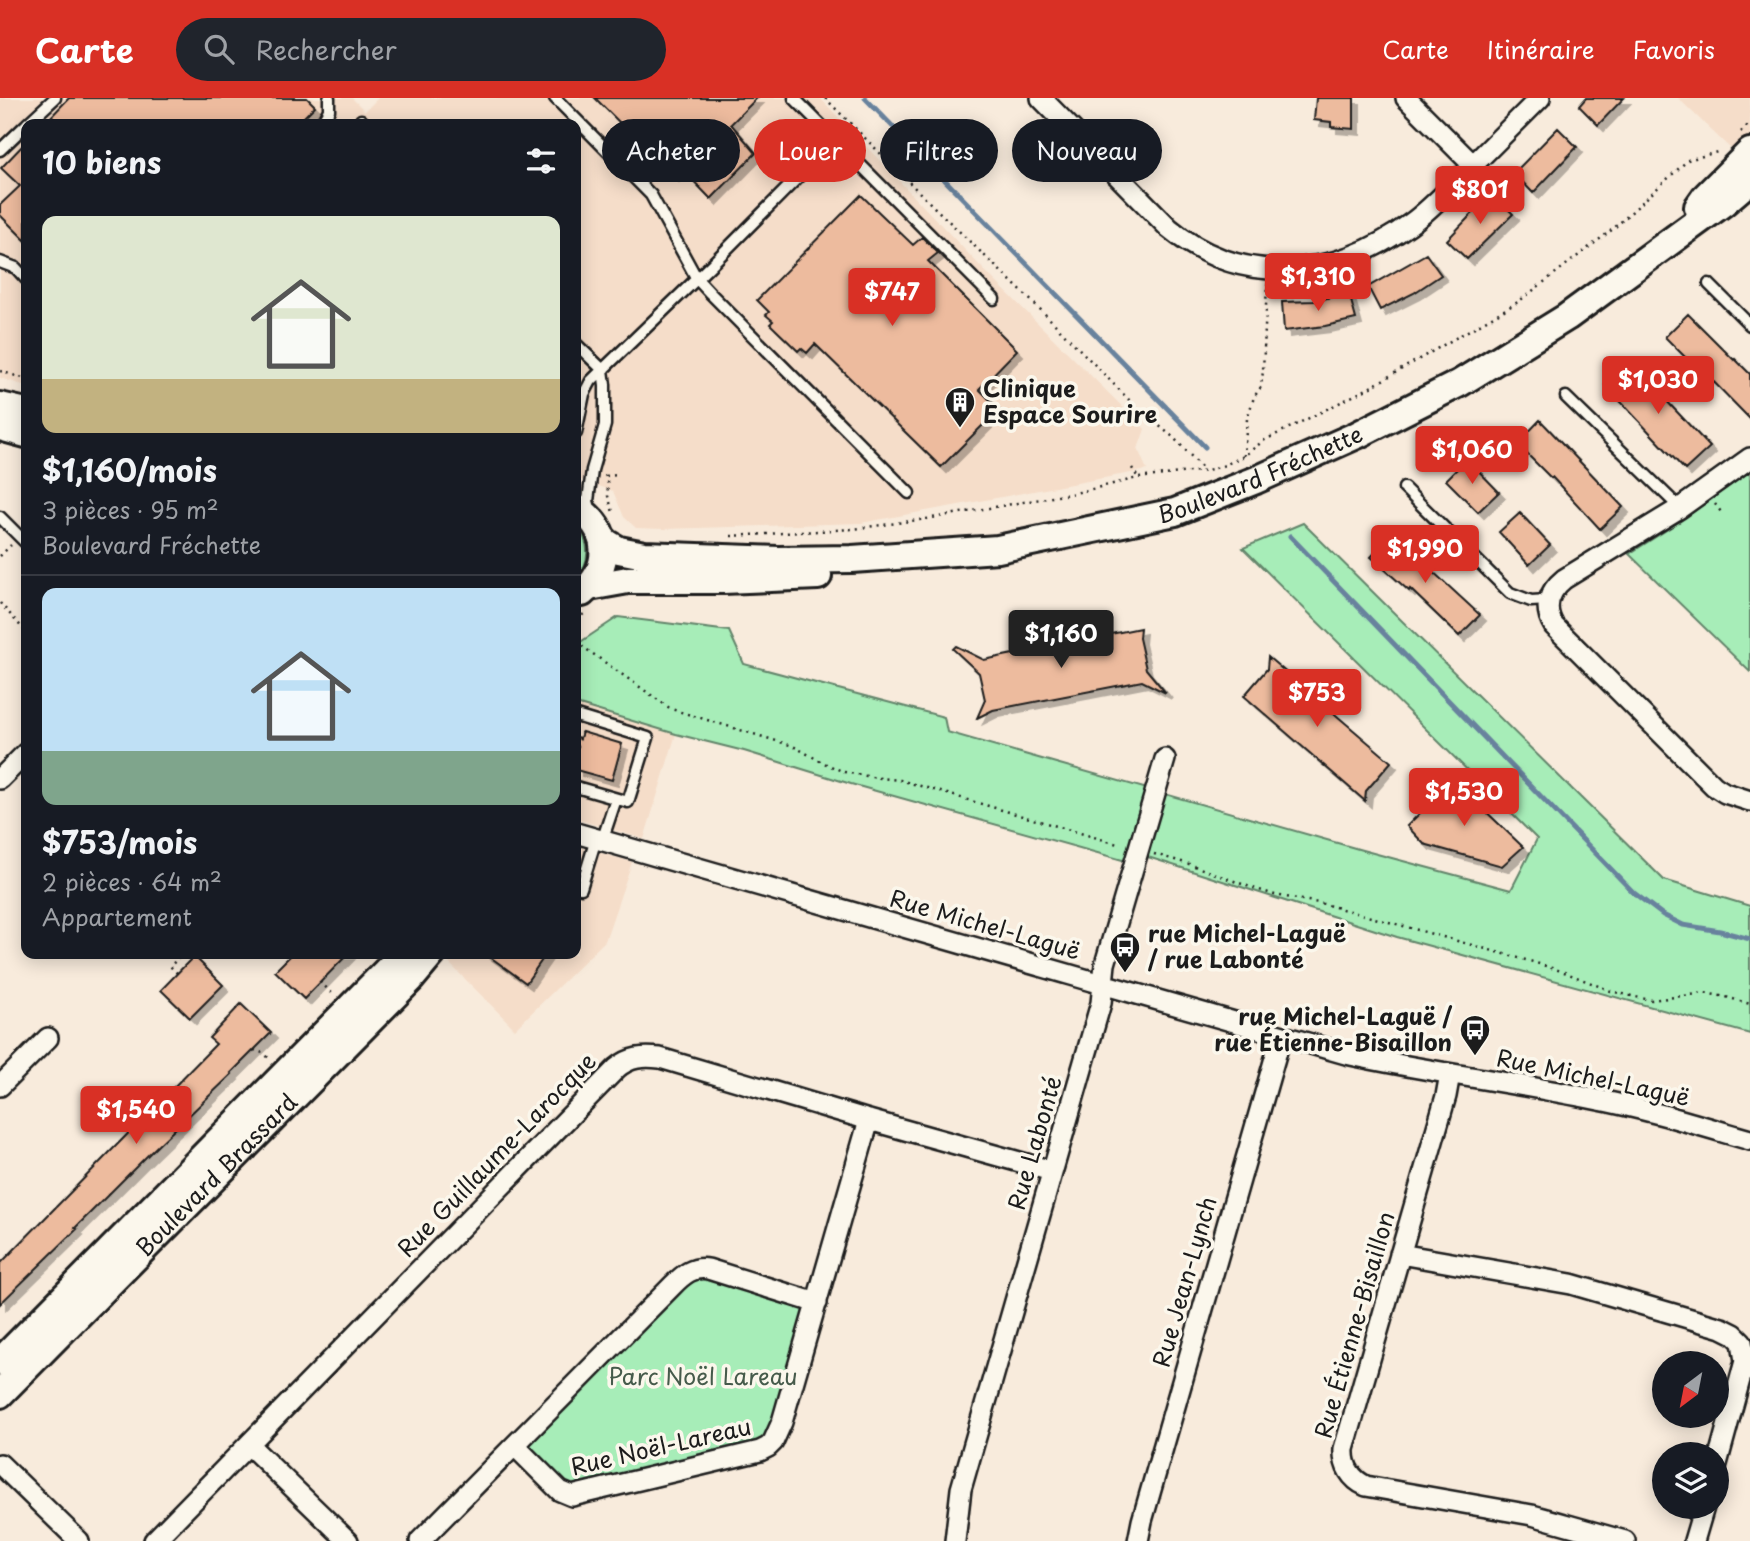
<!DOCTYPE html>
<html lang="fr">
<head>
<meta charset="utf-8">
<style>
	body { margin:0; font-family:"Playpen Sans",sans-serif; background:#20242c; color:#f1f3f6; height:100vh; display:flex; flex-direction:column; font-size:26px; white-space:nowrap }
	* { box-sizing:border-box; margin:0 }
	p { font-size:23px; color:#9ea1a6 }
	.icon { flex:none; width:38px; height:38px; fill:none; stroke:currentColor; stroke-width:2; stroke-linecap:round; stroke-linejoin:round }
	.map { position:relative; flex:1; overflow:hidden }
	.details { position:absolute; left:21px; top:21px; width:560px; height:840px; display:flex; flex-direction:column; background:#171b24; border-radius:14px; box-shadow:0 4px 18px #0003 }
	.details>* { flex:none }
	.guide { position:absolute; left:602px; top:21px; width:665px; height:63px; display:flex; gap:14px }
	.needle { width:46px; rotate:212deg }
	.fabs { position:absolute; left:1652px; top:1253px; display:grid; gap:14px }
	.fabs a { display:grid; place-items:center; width:77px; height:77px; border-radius:50%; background:#171b24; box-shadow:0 4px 18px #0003; font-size:35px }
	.price { position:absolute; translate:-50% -60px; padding:0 16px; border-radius:7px; background:#d93025; color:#fff; font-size:23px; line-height:46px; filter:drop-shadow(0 2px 4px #0008) }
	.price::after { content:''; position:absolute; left:50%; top:42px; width:21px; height:16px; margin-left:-10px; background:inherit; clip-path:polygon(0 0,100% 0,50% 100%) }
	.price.active { background:#222; color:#fff }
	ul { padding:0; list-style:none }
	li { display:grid; align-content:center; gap:14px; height:371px; padding:0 21px }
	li+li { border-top:2px solid #363941 }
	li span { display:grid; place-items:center; height:217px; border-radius:14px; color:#555 }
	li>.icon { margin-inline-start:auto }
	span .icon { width:126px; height:126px; fill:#fffc; stroke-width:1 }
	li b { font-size:30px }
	h2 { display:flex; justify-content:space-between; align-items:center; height:84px; padding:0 21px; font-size:30px }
	.pill { padding:0 24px; border-radius:32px; background:#171b24; box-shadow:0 4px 18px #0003; font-size:24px; line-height:63px }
	.pill.active { background:#d93025; color:#fff }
	header { display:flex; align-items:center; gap:42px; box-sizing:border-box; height:98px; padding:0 35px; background:#d93025; color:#fff }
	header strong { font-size:33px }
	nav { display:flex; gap:38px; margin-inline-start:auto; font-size:24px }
	.search { width:490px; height:63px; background:#20242c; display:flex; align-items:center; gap:18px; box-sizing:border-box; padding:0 24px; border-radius:38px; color:#9ea1a6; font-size:26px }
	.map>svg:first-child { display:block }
</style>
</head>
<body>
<header>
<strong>Carte</strong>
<div class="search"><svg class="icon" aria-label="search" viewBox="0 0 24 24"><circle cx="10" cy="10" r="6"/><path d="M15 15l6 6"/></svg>Rechercher</div>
<nav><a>Carte</a><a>Itinéraire</a><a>Favoris</a></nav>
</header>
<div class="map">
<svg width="1750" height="1443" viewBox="0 0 1750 1443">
	<defs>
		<filter id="shadow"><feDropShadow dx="6" dy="6" stdDeviation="0" flood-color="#0004"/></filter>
	</defs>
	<rect width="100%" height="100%" fill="#f8ebdc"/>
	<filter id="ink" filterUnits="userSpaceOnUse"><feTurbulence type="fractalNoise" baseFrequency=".0143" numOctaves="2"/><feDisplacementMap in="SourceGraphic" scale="14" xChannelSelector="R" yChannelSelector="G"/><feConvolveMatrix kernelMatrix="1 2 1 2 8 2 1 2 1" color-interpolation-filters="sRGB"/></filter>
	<g filter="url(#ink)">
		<path fill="#f5ddc9" d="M 0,0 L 352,0 L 365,13 L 378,0 L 820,0 L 985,173 L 1145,331 L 1138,351 L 1147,372 L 861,425 L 663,431 L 636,430 L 624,419 L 613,393 L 576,380 L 576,26 L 26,26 L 26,288 L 0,280 Z
			M 1678,0 L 1750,0 L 1750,69 L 1712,33 Z
			M 576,606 L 676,636 L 644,741 L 576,721 Z
			M 576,748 L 632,764 L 605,843 L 515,931 L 448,864 L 453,856 L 576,856 Z"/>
		<path fill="#a7edb8" stroke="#62846a" stroke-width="2" d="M 1750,373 L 1750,574 L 1629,456 L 1682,422 Z
			M 1303,425 L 1664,782 L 1750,808 L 1750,936 L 1397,839 L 1148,759 L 1126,763 L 851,686 L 744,653 L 676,636 L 576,606 L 576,547 L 618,519 L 729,533 L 744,566 L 944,619 L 947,634 L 1362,752 L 1511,792 L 1537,741 L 1243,450 Z
			M 576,429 C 591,443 591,465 576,480 Z
			M 704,1171 L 818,1209 L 772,1356 L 569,1394 L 515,1353 L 666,1189 Z"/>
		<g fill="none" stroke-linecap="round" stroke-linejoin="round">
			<path stroke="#67829d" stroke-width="5" d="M 865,0 L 1205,349
				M 1290,438 L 1634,795 L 1663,817 L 1683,827 L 1720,833 L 1750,841"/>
		</g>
		<path fill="#edbb9e" stroke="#1c1c1c" stroke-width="2" filter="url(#shadow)" d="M 69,0 L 307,0 L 315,8 L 297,26 L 44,26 Z
			M 595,0 L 757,0 L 731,26 L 756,55 L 711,101 L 681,70 L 673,78 Z
			M 1316,0 L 1354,0 L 1354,31 L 1331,29 L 1331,24 L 1314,22 Z
			M 1586,0 L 1624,0 L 1598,27 L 1579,8 Z
			M 1558,30 L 1577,49 L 1533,95 L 1514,75 Z
			M 26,44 L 26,143 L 0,117 L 0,107 L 20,88 L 1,70 Z
			M 1492,95 L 1513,116 L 1467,161 L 1447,142 Z
			M 861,97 L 913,147 L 922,139 L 938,155 L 928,163 L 1017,252 L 979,291 L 999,311 L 941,369 L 815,246 L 807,255 L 801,250 L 798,253 L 770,226 L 773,223 L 766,217 L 769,214 L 757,202 Z
			M 1426,156 L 1441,177 L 1414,195 L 1380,212 L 1368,189 Z
			M 1349,195 L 1356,221 L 1325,228 L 1284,233 L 1282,204 L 1314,203 Z
			M 1688,216 L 1734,262 L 1735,261 L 1750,276 L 1750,321 L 1703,273 L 1701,275 L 1665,239 Z
			M 1630,264 L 1710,349 L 1685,372 L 1605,287 Z
			M 1540,322 L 1623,409 L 1600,431 L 1552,379 L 1551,380 L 1517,346 Z
			M 1467,361 L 1499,394 L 1478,414 L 1446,382 Z
			M 1520,415 L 1550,447 L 1529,467 L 1499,434 Z
			M 1392,436 L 1480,517 L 1459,538 L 1410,491 L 1409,493 L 1371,459 Z
			M 1140,530 L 1139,540 L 1146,571 L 1166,595 L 1142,583 L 993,612 L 977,620 L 985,602 L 979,575 L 953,551 L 956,548 L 984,562 Z
			M 1268,559 L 1391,664 L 1366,693 L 1365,703 L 1244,598 L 1267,571 Z
			M 582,634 L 622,646 L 612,682 L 576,672 L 576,639 L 580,640 Z
			M 1453,682 L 1523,749 L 1502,768 L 1424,746 L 1407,728 Z
			M 292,856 L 348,856 L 304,901 L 275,873 Z
			M 486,856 L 546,856 L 526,885 Z
			M 194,858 L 223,887 L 190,920 L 161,892 Z
			M 241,906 L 271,935 L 231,975 L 232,976 L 151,1054 L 75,1130 L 77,1131 L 0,1206 L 0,1166 L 216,946 L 209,940 Z"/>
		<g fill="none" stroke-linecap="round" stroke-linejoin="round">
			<g stroke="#1c1c1c" stroke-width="15">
				<path id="lane" d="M 555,0 L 651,97 L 697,181 L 710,195 L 909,395
					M 794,0 L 994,201
					M 361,22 L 365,26
					M 27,26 L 55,0
					M 321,26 L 329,12 L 329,0
					M 0,52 L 26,27
					M 0,164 L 16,170 L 26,181
					M 1709,186 L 1750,227
					M 576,246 L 603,272 L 605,287 L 605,327 L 592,372 L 588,403 L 591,414
					M 1566,299 L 1680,410
					M 576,335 L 584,296 L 591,283 L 711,167 L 836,41
					M 1404,390 L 1510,495 L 1531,503 L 1548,502
					M 0,419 L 26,445
					M 576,618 L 648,640 L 628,704 L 576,689
					M 602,743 L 616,701
					M 576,789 L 581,790 L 596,741"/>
			</g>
			<g stroke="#1c1c1c" stroke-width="24">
				<path id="street" d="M 1041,0 L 1169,130 C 1242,191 1336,180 1410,126 C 1431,111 1447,93 1465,75 C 1490,50 1515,25 1540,0
					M 1406,0 L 1473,67
					M 1750,360 L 1680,410 L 1564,481 C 1548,494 1543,510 1554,528 L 1714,688 L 1725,695 L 1750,703
					M 0,681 L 26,655
					M 576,735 L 1346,956 C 1428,974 1512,984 1594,1001 C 1647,1011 1698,1027 1750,1042
					M 1450,976 L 1446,998 L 1344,1351 C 1343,1368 1351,1381 1366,1388 L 1532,1417 L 1625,1443
					M 0,988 L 48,940
					M 1400,1156 L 1571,1186 L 1722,1230 L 1734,1236 L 1742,1244 L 1745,1263 L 1717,1366
					M 249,1347 L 348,1443
					M 515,1348 L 560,1393 L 572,1398 L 760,1353 L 768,1349 L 773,1344 L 782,1324 L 869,1022
					M 0,1366 L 79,1443
					M 154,1443 L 617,970 C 630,959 643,958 660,960 L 869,1022 L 1052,1073
					M 420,1443 L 673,1187 C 683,1177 693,1168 708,1171 L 817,1205
					M 955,1443 L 961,1391 L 1101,905 L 1105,866 L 1165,661
					M 1138,1443 L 1142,1423 L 1281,939
					M 1694,1443 L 1704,1409"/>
			</g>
			<g stroke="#1c1c1c" stroke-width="32">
				<g id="secondary">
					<path d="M 1698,109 L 1705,99 L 1750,54"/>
					<path d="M 0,308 L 26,314"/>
					<path d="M 0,329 L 26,336"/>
					<path d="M 576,410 C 611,429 612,470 582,495"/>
					<path id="s1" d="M 601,439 L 607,445 L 619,452 L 644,457 L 778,462 L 852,461 L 998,451 L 1175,414 L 1256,382 L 1357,337 L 1460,285 L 1567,219 L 1723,105 L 1750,82"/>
					<path d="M 589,489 L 628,482 L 723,482 L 818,478"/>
					<path d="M 0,1264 L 403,856"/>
					<path id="s2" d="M 0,1296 L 411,881 L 432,856"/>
				</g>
			</g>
			<path stroke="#1c1c1c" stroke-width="2.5" stroke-dasharray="2 5" stroke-linecap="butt" d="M 825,0 L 934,109 L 1044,215 L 1137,310 L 1173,339 L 1204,372
				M 1741,34 L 1750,25
				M 0,273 L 26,281
				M 1244,358 L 1247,321 L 1254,299 L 1261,289 L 1263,273 L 1267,186
				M 1132,370 L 1138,380
				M 605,377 L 607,381 L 608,398 L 613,414
				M 606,378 L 619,377
				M 1715,406 L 1721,414
				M 731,438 L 853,431 L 926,421 L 1075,395 L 1138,380 L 1207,372 L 1220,369 L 1244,358 L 1263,343 L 1367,291 L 1518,204 L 1613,131 L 1688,62 L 1721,53
				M 0,458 L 11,447
				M 0,505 L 26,534
				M 576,521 L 584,516
				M 576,544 L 671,611 L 793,648 L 822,664 L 844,674 L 872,679 L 900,682 L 1121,747
				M 576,656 L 582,632
				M 1154,756 L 1189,766 L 1250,789 L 1275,797 L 1324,806 L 1533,864 L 1564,874 L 1611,893 L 1640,900 L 1652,902 L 1705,895 L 1726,899 L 1750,906
				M 177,875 L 170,868 L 183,856
				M 320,884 L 333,896
				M 254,952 L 263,955 L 269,960"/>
			<use href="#lane" stroke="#fbf7ec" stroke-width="10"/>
			<use href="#street" stroke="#fbf7ec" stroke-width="19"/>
			<use href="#secondary" stroke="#fbf7ec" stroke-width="26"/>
		</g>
	</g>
	<defs>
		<g id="building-pin" transform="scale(1.575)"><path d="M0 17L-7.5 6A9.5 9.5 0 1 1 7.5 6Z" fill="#1c1c1c" stroke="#fbf7ec"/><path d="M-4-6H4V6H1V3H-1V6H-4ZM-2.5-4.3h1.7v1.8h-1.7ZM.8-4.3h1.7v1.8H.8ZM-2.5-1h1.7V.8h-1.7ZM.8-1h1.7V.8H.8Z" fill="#fff"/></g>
		<g id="bus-pin" transform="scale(1.575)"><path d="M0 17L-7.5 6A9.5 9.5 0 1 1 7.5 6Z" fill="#1c1c1c" stroke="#fbf7ec"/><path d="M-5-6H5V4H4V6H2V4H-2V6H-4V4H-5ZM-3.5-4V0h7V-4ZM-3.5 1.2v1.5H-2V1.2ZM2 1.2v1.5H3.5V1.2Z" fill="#fff"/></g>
	</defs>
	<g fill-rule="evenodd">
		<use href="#building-pin" x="960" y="304"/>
		<use href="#bus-pin" x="1125" y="849"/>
		<use href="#bus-pin" x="1475" y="932"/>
	</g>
	<g text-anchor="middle" stroke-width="7" stroke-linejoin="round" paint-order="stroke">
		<g font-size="23" font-weight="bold" fill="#1c1c1c" stroke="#fbf7ec" text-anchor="start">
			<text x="983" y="299">Clinique<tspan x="983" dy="26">Espace Sourire</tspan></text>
			<text x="1148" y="844">rue Michel-Laguë<tspan x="1148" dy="26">/ rue Labonté</tspan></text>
			<text x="1452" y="927" text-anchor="end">rue Michel-Laguë /<tspan x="1452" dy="26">rue Étienne-Bisaillon</tspan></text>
		</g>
		<g font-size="23" fill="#1c1c1c" stroke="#fbf7ec">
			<text dy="8" stroke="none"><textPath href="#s1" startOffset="676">Boulevard Fréchette</textPath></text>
			<text transform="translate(985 827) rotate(16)" y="8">Rue Michel-Laguë</text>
			<text transform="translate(1593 980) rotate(12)" y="8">Rue Michel-Laguë</text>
			<text transform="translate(1035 1045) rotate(-74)" y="8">Rue Labonté</text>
			<text transform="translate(497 1057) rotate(-46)" y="8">Rue Guillaume-Larocque</text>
			<text dy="8" stroke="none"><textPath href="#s2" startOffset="308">Boulevard Brassard</textPath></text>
			<text transform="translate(1185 1184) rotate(-74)" y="8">Rue Jean-Lynch</text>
			<text transform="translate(1355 1227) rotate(-74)" y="8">Rue Étienne-Bisaillon</text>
			<text transform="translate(661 1349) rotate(-13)" y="8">Rue Noël-Lareau</text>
		</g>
		<g font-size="23" fill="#465b4b" stroke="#fbf7ec">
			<text x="703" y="1287">Parc Noël Lareau</text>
		</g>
	</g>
</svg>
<div class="fabs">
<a><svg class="needle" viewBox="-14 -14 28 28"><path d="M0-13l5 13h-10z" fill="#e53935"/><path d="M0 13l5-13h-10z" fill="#9ea1a6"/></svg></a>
<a><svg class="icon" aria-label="layers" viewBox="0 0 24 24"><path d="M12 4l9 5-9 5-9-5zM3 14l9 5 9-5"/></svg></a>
</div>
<b class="price" style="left:1480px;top:128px">$801</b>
<b class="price" style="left:1318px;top:215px">$1,310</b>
<b class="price" style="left:892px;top:230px">$747</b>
<b class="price" style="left:1658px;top:318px">$1,030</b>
<b class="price" style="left:1472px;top:388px">$1,060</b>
<b class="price" style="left:1425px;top:487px">$1,990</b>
<b class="price active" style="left:1061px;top:572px">$1,160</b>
<b class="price" style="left:1317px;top:631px">$753</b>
<b class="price" style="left:1464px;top:730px">$1,530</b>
<b class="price" style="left:136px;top:1048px">$1,540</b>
<div class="guide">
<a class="pill">Acheter</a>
<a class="pill active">Louer</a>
<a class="pill">Filtres</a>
<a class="pill">Nouveau</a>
</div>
<section class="details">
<h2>10 biens<svg class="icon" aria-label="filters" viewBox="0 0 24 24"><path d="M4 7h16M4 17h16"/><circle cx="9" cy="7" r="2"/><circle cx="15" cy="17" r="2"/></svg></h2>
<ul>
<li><span style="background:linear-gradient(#dfe7d0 75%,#c2b280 0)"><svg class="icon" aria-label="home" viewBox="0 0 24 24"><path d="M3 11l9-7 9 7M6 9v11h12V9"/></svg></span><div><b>$1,160/mois</b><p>3 pièces · 95 m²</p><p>Boulevard Fréchette</p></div></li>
<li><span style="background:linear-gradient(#bfe0f5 75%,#7fa58c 0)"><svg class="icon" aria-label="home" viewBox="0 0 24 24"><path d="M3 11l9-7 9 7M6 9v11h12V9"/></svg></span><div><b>$753/mois</b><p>2 pièces · 64 m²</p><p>Appartement</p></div></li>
</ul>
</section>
</div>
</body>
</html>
